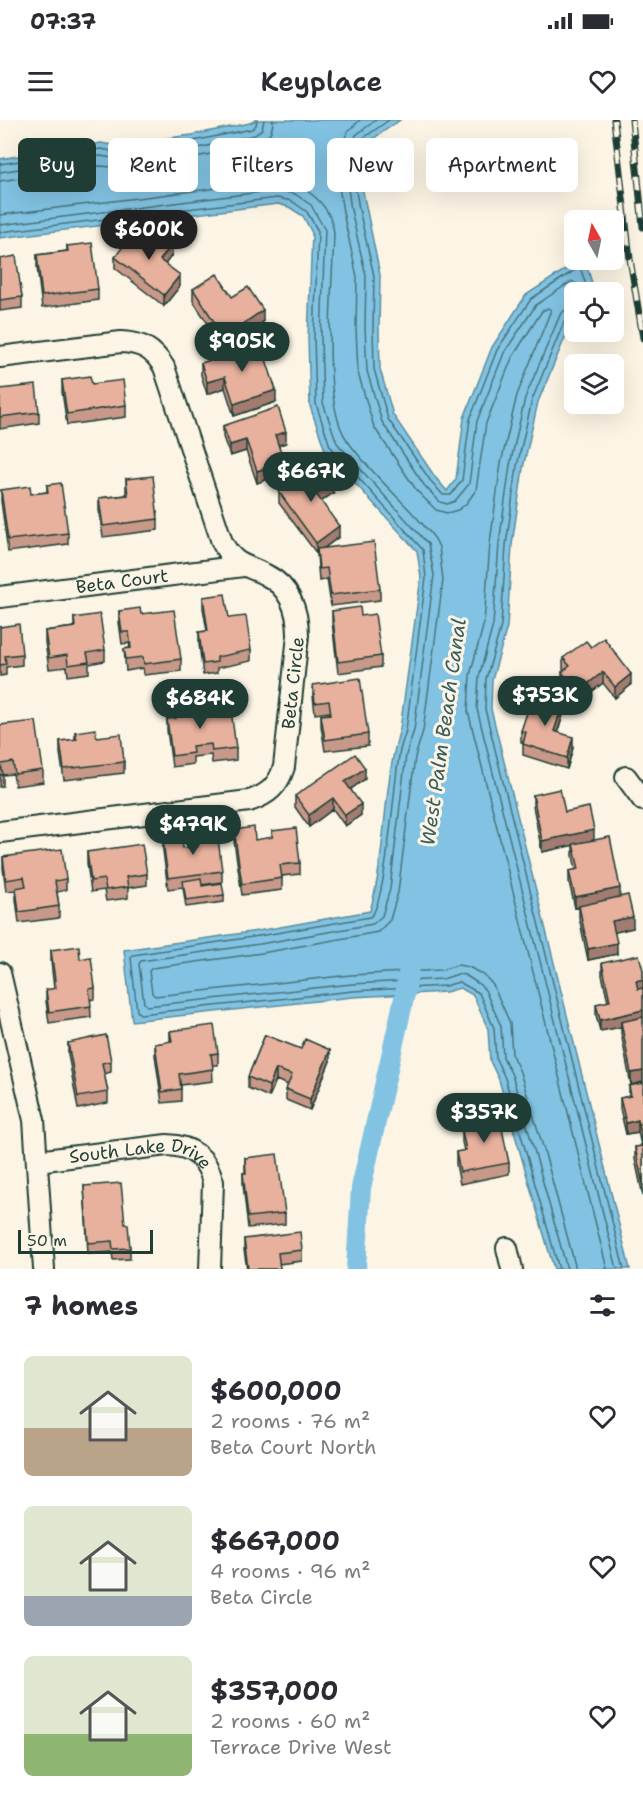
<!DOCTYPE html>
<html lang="en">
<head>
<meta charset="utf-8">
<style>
	body { margin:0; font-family:"Shantell Sans",sans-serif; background:#f7f7f7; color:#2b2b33; height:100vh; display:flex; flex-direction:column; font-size:22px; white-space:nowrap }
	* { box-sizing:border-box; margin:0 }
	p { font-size:20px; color:#7c7c81 }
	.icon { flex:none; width:33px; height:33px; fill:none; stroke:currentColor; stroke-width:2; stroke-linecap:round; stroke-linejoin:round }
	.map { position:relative; height:1149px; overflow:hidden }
	.panel { display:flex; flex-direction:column; background:#fff; flex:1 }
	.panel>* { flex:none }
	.hud { position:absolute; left:18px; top:18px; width:608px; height:54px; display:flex; gap:12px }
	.needle { width:39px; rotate:351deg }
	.buttons { position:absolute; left:564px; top:90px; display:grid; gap:12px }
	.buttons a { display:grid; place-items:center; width:60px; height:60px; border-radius:9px; background:#fff; box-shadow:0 6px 24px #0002; font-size:30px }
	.scale { position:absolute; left:18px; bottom:15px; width:135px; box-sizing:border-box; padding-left:6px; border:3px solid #1f3d34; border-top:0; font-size:16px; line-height:21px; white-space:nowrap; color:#1f3d34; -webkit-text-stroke:4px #fcf5e5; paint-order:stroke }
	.price { position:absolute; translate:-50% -51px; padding:0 14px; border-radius:21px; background:#1f3d34; color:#fff; font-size:20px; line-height:39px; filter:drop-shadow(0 2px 3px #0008) }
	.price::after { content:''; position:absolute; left:50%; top:36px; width:18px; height:14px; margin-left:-9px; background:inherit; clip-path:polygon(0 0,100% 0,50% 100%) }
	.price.on { background:#222; color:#fff }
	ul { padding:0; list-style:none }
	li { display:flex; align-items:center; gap:18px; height:150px; padding:0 24px }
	li span { display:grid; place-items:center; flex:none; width:168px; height:120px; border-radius:9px; color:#555 }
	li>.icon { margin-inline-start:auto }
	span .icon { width:72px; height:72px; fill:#fffc; stroke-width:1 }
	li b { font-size:26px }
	h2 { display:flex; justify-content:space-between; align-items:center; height:72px; padding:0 24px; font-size:26px }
	.tag { padding:0 21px; border-radius:9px; background:#fff; box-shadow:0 6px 24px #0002; font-size:21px; line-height:54px }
	.tag.on { background:#1f3d34; color:#fff }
	.status { display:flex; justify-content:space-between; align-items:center; height:42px; padding:0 30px; background:#fff; direction:ltr }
	.status svg { height:16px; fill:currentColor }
	header { display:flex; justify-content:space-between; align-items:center; height:78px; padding:0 24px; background:#fff; font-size:27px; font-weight:600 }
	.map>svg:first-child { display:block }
</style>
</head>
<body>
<div class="status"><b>07:37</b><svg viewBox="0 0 49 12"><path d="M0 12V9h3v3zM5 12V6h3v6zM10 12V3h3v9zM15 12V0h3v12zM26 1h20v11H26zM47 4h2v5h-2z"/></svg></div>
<header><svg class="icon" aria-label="menu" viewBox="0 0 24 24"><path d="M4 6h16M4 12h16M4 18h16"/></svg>Keyplace<svg class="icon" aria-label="heart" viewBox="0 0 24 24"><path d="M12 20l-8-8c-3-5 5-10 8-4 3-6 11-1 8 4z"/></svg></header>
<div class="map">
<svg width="643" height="1149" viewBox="0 0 643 1149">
	<rect width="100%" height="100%" fill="#fcf5e5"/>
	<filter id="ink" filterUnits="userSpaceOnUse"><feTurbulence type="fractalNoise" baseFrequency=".0167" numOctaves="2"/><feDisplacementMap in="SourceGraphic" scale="12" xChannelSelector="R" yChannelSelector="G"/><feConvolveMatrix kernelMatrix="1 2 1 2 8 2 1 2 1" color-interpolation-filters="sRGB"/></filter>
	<g filter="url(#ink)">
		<path fill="#82c3e3" stroke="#5a8d9d" stroke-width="1.5" d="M 256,0 L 400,0 L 367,23 L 358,47 L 380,155 L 379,208 L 380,249 L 393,295 L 435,357 L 447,371 L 456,359 L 464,298 L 492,227 L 526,175 L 580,140 L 585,140 L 592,163 L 587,172 L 574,172 L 574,196 L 538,282 L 523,348 L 512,425 L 507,507 L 492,560 L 491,589 L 630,1149 L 554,1149 L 499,960 L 490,941 L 488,909 L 473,875 L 460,868 L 446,872 L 353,877 L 132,901 L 124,830 L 258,811 L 370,791 C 387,732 382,668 400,609 L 421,457 L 417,431 L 325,330 L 310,286 L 308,218 L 312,113 L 303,96 L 289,87 L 278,84 L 0,118 L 0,39 L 101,23 L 112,25 L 192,15 L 250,3 Z"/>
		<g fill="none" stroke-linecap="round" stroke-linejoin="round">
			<path stroke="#47737a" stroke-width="1.5" d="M 360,0 L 347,12 L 336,48 L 343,92 L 357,157 L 356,208 L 358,253 L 374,307 L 417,371 L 436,390 L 447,393 L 458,390 L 466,384 L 476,370 L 486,303 L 512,238 L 542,191 L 548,188 L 551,190 L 517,275 L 501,343 L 490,423 L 484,503 L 470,555 L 468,591 L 607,1149
				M 376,0 L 356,15 L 345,47 L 351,90 L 366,156 L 365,208 L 367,251 L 382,302 L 424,365 L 440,382 L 447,384 L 455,381 L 469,364 L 477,301 L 504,233 L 536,185 L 572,161 L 576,164 L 574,173
				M 389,0 L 362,19 L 352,47 L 359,89 L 374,156 L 373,208 L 374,249 L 388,299 L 430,360 L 443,375 L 451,375 L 462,360 L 470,299 L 497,230 L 531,179 L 578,148 L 581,150 L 585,162 L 582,172
				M 0,44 L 101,29 L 112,31 L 193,21 L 252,9 L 256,5 L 257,0
				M 0,52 L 100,36 L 113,38 L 194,29 L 255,15 L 262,9 L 264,0
				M 0,61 L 100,46 L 113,47 L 196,37 L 254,25 C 266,21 273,13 273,0
				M 0,95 L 276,61 C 304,62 331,84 334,113 C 333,161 320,282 347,320 C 372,356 408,384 435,419 L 439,427 L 443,460 L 423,611 L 415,637 L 398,772 L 390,800 L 378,812 L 262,833 L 152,848 L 149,851 L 152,873 L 155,876 L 351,855 L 441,850 L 458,845 L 469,847 L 485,856 L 493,865 L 510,903 L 512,935 L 520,952 L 544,1030 L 576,1149
				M 0,105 L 276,70 L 295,74 L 311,85 L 325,110 L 321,218 L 323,283 L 337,323 L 428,424 L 434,455 L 414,610 L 406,635 L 390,769 L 382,796 L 373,804 L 260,824 L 141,841 L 139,844 L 144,883 L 147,886 L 352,864 L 443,859 L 458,854 L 465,855 L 479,864 L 485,870 L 501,906 L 503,937 L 512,955 L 535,1033 L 567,1149
				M 0,112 L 277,78 L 292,81 L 307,92 L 318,111 L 314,218 L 316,284 L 330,326 L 423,430 L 426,458 L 406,610 C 404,618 400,627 399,636 C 394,661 386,788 370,797 L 259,816 L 133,835 L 131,838 L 137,891 L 140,894 L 353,871 L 445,866 L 459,862 L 479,873 L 494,908 L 496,939 L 505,958 L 559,1149
				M 574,187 L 567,188 L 560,195 L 525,278 L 510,345 L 499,424 L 493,505 L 479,557 L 477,589 L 617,1149
				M 574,195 L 569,196 L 564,202 L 532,280 L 517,346 L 506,425 L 501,506 L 486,559 L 485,589 L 624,1149"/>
			<path stroke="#82c3e3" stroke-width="20" d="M 356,1149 L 361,1068 L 405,874 L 409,848"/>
			<g stroke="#1f3d34" stroke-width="24">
				<g id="minor">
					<path d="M 0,237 L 121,222 C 142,223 153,229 164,247 L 222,422 C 234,446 245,444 266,455 C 290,467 298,491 298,515 L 284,647 C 278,666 268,675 249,681 L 0,712"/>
					<path id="s1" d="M 0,477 L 243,446"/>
					<path d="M 626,657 L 643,680"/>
					<path d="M 0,853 L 34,1000 L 44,1149"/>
					<path id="s2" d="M 37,1041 L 167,1025 C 193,1026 207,1038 213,1062 L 210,1149"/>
					<path d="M 507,1128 L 512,1149"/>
				</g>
			</g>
			<use href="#minor" stroke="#fcf5e5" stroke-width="20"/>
			<g stroke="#1f3d34" stroke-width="7">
				<path id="rail" d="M 614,0 L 630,139 L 643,218
					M 632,0 L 643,107"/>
			</g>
			<use href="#rail" stroke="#fcf5e5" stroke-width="4.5" stroke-dasharray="14" stroke-linecap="butt"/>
		</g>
		<path fill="#c89888" stroke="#1f3d34" stroke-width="1.5" d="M 67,126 L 98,169 L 98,180 L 42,188 L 37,147 L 37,135 L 67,131 Z
			M 143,126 L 172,135 L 165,144 L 180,166 L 164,186 L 115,148 L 115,137 Z
			M 0,139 L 22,177 L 22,188 L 0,191 Z
			M 193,169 L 232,177 L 263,202 L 224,228 L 193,181 Z
			M 201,243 L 276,282 L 234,296 L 225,268 L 207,274 L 201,255 Z
			M 62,260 L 126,285 L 126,297 L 67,305 L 62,272 Z
			M 0,269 L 39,292 L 39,303 L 0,309 Z
			M 223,306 L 286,323 L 279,325 L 284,353 L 257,363 L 246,331 L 230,336 L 223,317 Z
			M 126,359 L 158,399 L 158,410 L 103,417 L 99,390 L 99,378 L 126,375 Z
			M 47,365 L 68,413 L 68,424 L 8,432 L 1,381 L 1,370 L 31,374 L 47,372 Z
			M 279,372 L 333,373 L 321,381 L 339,417 L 324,428 L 380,469 L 380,480 L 331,486 L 327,459 L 319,461 L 317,434 L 279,383 Z
			M 203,477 L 229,498 L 251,530 L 251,541 L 217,548 L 217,553 L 203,555 L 199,524 L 199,512 L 207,511 L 203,488 Z
			M 119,491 L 141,494 L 181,539 L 181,551 L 144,555 L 143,548 L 126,551 L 124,529 L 130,528 L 129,523 L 122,524 L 119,502 Z
			M 332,491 L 361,496 L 381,536 L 381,547 L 338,553 L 332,502 Z
			M 74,498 L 105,530 L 105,541 L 89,544 L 89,553 L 68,556 L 67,547 L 49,549 L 45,522 L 45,511 L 74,507 Z
			M 0,507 L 22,534 L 22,545 L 6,547 L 6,555 L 0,556 Z
			M 591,527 L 631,565 L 615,578 L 603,563 L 577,583 L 562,563 L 562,552 L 564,551 L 563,549 L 563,538 Z
			M 313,565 L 368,614 L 368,626 L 325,631 L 321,606 L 321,595 L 329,594 L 329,592 L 315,594 L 313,576 Z
			M 175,588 L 207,593 L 236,628 L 236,640 L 212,643 L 211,635 L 193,637 L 193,644 L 172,647 L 167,610 L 167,599 L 175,598 Z
			M 563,595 L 558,612 L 573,628 L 567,649 L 523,635 L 523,622 L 521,622 L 521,611 Z
			M 0,605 L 43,650 L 43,662 L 15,666 L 13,654 L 3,655 L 3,666 L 0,667 Z
			M 75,612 L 124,642 L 124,653 L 64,660 L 60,633 L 60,621 L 75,620 Z
			M 365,659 L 351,669 L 361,695 L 345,706 L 333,689 L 309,707 L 295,687 L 295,676 Z
			M 533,675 L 565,692 L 594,720 L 620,777 L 633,808 L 614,812 L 617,834 L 588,840 L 579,797 L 579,788 L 575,788 L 569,762 L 569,751 L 576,750 L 573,736 L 573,725 L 542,732 L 533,686 Z
			M 234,710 L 255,720 L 272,718 L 272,711 L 300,743 L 300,754 L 282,756 L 282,770 L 242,775 L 234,721 Z
			M 196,713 L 222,751 L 222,762 L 202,765 L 202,766 L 224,775 L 224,782 L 186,787 L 183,767 L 168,769 L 163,731 L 163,720 L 183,728 L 196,726 Z
			M 87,732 L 147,754 L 147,765 L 128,768 L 128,778 L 106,781 L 104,770 L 91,772 L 87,743 Z
			M 3,737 L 66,759 L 66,770 L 57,772 L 59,786 L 59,798 L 19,803 L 16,779 L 16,770 L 6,771 L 3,748 Z
			M 51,830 L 80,839 L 95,868 L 95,879 L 90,880 L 91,897 L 49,903 L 46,881 L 46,870 L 54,869 L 51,841 Z
			M 602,843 L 643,850 L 643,962 L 631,965 L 621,913 L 621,907 L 600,911 L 596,895 L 596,884 L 608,882 L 602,855 Z
			M 170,911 L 218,933 L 218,945 L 212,945 L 213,961 L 181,965 L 181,981 L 162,983 L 155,935 L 155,924 L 170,922 Z
			M 265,915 L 330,941 L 310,990 L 286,980 L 286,969 L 288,965 L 276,960 L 269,977 L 248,968 L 248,957 Z
			M 68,923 L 111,941 L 111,952 L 104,954 L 108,972 L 108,983 L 78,989 L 68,934 Z
			M 643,963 L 641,1025 L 638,1012 L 626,1014 L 620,989 L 620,978 L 629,976 L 629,966 Z
			M 474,994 L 509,1043 L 509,1054 L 460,1064 L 456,1044 L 456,1032 L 464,1031 L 462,1022 L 462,1011 L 475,1008 Z
			M 643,1026 L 643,1076 L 635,1039 L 635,1027 Z
			M 245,1038 L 285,1093 L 285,1104 L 248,1108 L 243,1064 L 243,1053 L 245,1053 Z
			M 84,1066 L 125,1104 L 130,1128 L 130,1139 L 113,1140 L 112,1132 L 88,1134 Z
			M 244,1119 L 302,1130 L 302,1141 L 279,1144 L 280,1149 L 247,1149 L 244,1130 Z"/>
		<path fill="#a27c6f" stroke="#1f3d34" stroke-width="1.5" d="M 172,124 L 172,135 L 160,151 L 160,140 Z
			M 180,155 L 180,166 L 164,186 L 164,175 Z
			M 263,190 L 263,202 L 224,228 L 224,217 Z
			M 225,257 L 225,268 L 207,274 L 207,262 Z
			M 276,270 L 276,282 L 234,296 L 234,284 Z
			M 286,312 L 286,323 L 275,326 L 275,315 Z
			M 246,320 L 246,331 L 230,336 L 230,325 Z
			M 284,342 L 284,353 L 257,363 L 257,351 Z
			M 333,362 L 333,373 L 316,385 L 316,374 Z
			M 339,406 L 339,417 L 317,433 L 317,429 L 316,434 L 316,423 Z
			M 603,552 L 603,563 L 577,583 L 577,572 Z
			M 631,554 L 631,565 L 615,578 L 615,567 Z
			M 563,584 L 563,595 L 554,622 L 554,611 Z
			M 573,617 L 573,628 L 567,649 L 567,638 Z
			M 365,648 L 365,659 L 345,673 L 345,662 Z
			M 333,678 L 333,689 L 309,707 L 309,695 Z
			M 361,684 L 361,695 L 345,706 L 345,695 Z
			M 594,710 L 594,721 L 542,732 L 542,721 Z
			M 620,768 L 620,779 L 575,788 L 575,777 Z
			M 633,797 L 633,808 L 612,813 L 612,801 Z
			M 617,823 L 617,834 L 588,840 L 588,829 Z
			M 643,859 L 643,870 L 636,872 L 636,861 Z
			M 643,890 L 643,902 L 621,902 L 621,907 L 600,911 L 600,900 Z
			M 330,930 L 330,941 L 310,990 L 310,979 Z
			M 276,949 L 276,960 L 269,977 L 269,966 Z
			M 643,951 L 643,962 L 631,965 L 631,953 Z
			M 638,1000 L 638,1012 L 626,1014 L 626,1003 Z
			M 641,1014 L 643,1014 L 643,1025 L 641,1025 Z"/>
		<path fill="#e8b19e" stroke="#1f3d34" stroke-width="1.5" d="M 155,111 L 172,124 L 160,140 L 180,155 L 164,175 L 115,137 L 131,116 L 143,126 Z
			M 92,123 L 98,169 L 42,176 L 37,135 L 68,131 L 67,126 Z
			M 16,136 L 22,177 L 0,180 L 0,139 Z
			M 217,154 L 232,177 L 248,167 L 263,190 L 224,217 L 193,169 Z
			M 261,224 L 276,270 L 234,284 L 225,257 L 207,262 L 201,243 Z
			M 90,256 L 92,264 L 123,260 L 126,285 L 67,294 L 62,260 Z
			M 36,265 L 39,292 L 0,297 L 0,269 Z
			M 278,287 L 286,312 L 275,315 L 284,342 L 257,351 L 246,320 L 230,325 L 223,306 Z
			M 319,344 L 333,362 L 316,374 L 339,406 L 316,423 L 279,372 Z
			M 153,356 L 158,399 L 103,406 L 99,378 L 128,375 L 126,359 Z
			M 61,363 L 68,413 L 8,420 L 1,370 L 30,366 L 31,374 L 48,372 L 47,365 Z
			M 374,422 L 380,469 L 331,475 L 327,448 L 319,449 L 317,429 Z
			M 225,474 L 229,498 L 246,496 L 251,530 L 217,537 L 217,542 L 203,544 L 199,512 L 208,511 L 203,477 Z
			M 360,487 L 361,496 L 375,494 L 381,536 L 338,542 L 332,491 Z
			M 140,488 L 141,494 L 174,490 L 181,539 L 144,544 L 143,537 L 126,539 L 124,529 L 131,528 L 129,512 L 122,512 L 119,491 Z
			M 100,494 L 105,530 L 87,533 L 89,542 L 68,545 L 67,535 L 49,538 L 45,511 L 75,507 L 74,498 Z
			M 19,504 L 22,534 L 5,536 L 6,544 L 0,545 L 0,507 Z
			M 604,518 L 631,554 L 615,567 L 603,552 L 577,572 L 562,552 L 570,546 L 563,538 L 586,521 L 591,527 Z
			M 360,558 L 368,614 L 325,620 L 321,595 L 331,594 L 329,581 L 315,583 L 313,565 Z
			M 533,574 L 563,584 L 554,611 L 573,617 L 567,638 L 523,624 L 526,612 L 521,611 Z
			M 206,584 L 207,593 L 231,590 L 236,628 L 212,631 L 211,624 L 192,626 L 193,633 L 172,636 L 167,599 L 176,598 L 175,588 Z
			M 36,601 L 43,650 L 15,654 L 13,642 L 1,644 L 3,655 L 0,655 L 0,605 Z
			M 95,609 L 97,617 L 121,614 L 124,642 L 64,649 L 60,621 L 77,619 L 75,612 Z
			M 355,634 L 365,648 L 345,662 L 361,684 L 345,695 L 333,678 L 309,695 L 295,676 Z
			M 560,669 L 565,692 L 589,687 L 594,710 L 542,721 L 533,675 Z
			M 254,707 L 255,720 L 273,717 L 272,711 L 296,708 L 300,743 L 280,745 L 282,758 L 242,764 L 234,710 Z
			M 217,710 L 222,751 L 168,758 L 163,720 L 182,717 L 183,728 L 198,726 L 196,713 Z
			M 610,717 L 620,768 L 575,777 L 569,751 L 579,749 L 573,724 Z
			M 142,724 L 147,754 L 126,757 L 128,767 L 106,770 L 104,759 L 91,761 L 87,732 Z
			M 62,729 L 66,759 L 55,761 L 59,786 L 19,792 L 16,768 L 26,766 L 24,757 L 6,760 L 3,737 Z
			M 201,758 L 202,766 L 222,763 L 224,775 L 186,780 L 183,761 Z
			M 628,775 L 633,797 L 612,801 L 617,823 L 588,829 L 579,786 Z
			M 79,826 L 80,839 L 91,837 L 95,868 L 89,869 L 91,886 L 49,892 L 46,870 L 56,868 L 51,830 Z
			M 639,835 L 643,850 L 643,859 L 636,861 L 638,869 L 643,868 L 643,890 L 600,900 L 596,884 L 610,881 L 602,843 Z
			M 643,897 L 643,951 L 631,953 L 621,902 Z
			M 214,905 L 218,933 L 211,934 L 213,949 L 179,954 L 181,969 L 162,972 L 155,924 L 172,921 L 170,911 Z
			M 106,915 L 111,941 L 102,943 L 108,972 L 78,977 L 68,923 Z
			M 265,915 L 301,929 L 305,919 L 330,930 L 310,979 L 286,969 L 292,955 L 276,949 L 269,966 L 248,957 Z
			M 643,963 L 643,1014 L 641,1014 L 638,1000 L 626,1003 L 620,978 L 631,976 L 629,966 Z
			M 498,989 L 509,1043 L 460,1052 L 456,1032 L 466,1030 L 462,1011 L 477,1008 L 474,994 Z
			M 643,1026 L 643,1065 L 635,1027 Z
			M 277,1034 L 285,1093 L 248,1097 L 243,1053 L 246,1053 L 245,1038 Z
			M 121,1063 L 125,1104 L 128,1104 L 130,1128 L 113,1129 L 112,1121 L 88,1123 L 84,1066 Z
			M 300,1112 L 302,1130 L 278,1133 L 280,1149 L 248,1149 L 244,1119 Z"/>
	</g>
	<g text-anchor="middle" stroke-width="6" stroke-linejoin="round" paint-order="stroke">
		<g font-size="18" fill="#1f3d34" stroke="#fcf5e5">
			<text dy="6" stroke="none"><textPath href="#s1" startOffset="123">Beta Court</textPath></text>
			<text transform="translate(293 563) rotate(-84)" y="6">Beta Circle</text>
			<text dy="6" stroke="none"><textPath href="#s2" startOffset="106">South Lake Drive</textPath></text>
		</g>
		<g font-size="20" font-style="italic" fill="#385e60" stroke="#fcf5e5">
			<text transform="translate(443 612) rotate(-82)" y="7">West Palm Beach Canal</text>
		</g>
	</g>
</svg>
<div class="buttons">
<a><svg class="needle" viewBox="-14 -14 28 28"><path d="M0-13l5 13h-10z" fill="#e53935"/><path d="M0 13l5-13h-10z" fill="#7c7c81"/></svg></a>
<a><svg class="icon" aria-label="locate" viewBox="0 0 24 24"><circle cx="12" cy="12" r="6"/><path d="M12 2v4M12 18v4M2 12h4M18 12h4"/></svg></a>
<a><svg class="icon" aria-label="layers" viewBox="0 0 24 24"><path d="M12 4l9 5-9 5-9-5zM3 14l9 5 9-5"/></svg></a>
</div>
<div class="scale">50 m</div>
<b class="price on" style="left:149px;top:141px">$600K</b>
<b class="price" style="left:242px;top:253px">$905K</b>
<b class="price" style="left:311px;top:383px">$667K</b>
<b class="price" style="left:545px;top:607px">$753K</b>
<b class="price" style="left:200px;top:610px">$684K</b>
<b class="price" style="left:193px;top:736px">$479K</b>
<b class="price" style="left:484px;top:1024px">$357K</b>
<div class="hud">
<a class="tag on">Buy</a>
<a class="tag">Rent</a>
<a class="tag">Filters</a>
<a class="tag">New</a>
<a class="tag">Apartment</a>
</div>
</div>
<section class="panel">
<h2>7 homes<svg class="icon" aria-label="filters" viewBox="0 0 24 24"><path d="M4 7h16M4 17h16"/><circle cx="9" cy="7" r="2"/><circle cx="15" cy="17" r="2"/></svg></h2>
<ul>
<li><span style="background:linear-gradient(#dfe7d0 60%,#b9a48a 0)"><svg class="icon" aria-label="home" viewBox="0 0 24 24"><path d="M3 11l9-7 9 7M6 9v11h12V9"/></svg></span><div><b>$600,000</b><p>2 rooms · 76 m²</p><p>Beta Court North</p></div><svg class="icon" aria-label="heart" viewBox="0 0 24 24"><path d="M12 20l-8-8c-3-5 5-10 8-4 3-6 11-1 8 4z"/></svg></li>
<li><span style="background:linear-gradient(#dfe7d0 75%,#9aa5b1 0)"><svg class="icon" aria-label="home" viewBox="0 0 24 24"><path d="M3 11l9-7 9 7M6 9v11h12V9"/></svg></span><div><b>$667,000</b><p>4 rooms · 96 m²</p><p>Beta Circle</p></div><svg class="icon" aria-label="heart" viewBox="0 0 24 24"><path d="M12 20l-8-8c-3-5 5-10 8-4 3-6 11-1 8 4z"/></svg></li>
<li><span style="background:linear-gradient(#dfe7d0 65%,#8fb573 0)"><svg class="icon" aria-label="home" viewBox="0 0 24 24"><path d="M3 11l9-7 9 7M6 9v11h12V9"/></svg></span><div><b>$357,000</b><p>2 rooms · 60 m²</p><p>Terrace Drive West</p></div><svg class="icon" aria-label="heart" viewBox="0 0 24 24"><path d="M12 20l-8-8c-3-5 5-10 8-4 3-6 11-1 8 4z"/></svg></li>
</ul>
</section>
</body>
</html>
